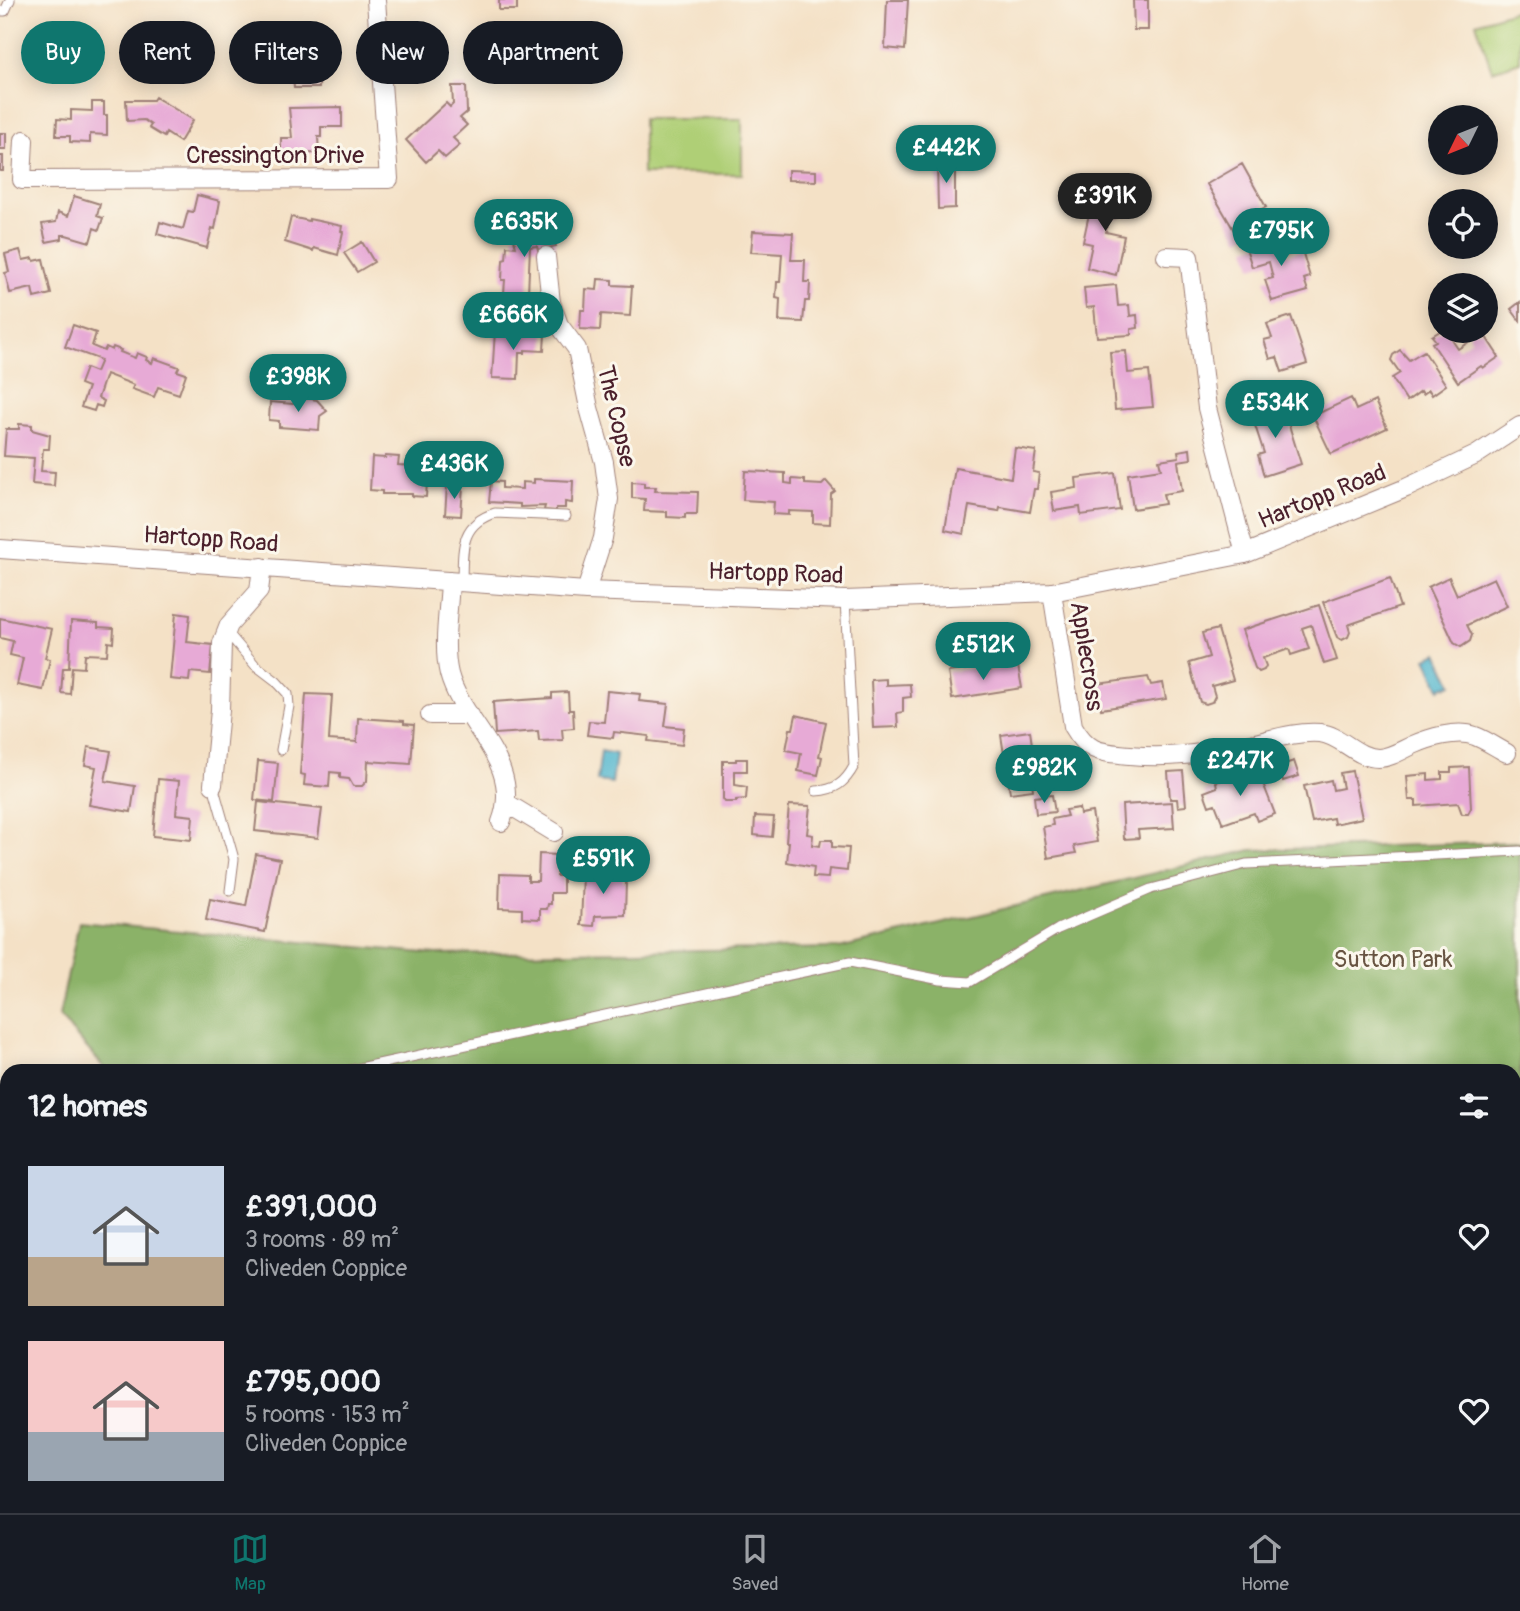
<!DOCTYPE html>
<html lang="en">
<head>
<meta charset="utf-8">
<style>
	body { margin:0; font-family:Pangolin,sans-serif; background:#242831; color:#f1f3f6; height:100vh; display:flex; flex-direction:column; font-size:26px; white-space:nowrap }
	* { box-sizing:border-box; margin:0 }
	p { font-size:23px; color:#9ea1a6 }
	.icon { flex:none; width:38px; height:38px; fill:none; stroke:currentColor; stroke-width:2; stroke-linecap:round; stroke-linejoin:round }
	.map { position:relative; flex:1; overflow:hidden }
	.details { position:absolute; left:0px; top:1064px; width:1521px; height:450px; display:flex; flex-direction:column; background:#171b24; border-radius:21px 21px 0 0; box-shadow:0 4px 18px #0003 }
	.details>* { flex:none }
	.banner { position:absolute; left:21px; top:21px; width:700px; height:63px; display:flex; gap:14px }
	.needle { width:46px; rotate:227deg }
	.fabs { position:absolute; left:1428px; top:105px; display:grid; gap:14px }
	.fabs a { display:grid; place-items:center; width:70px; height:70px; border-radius:50%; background:#171b24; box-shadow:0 4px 18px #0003; font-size:35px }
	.price { position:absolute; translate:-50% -60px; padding:0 16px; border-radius:24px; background:#0f766e; color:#fff; font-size:23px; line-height:46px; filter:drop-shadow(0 2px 4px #0008) }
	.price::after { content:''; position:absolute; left:50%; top:42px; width:21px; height:16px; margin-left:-10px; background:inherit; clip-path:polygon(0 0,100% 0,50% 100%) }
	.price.active { background:#222; color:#fff }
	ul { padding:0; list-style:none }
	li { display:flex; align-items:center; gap:21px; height:175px; padding:0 28px }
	li span { display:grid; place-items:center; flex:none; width:196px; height:140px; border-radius:0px; color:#555 }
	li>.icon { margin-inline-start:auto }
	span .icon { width:84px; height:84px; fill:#fffc; stroke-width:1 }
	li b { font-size:30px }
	h2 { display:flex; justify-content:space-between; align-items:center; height:84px; padding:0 28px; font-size:30px }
	.pill { padding:0 24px; border-radius:32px; background:#171b24; box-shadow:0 4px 18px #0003; font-size:24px; line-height:63px }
	.pill.active { background:#0f766e; color:#fff }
	.dock { display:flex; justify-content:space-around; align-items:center; height:98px; border-top:2px solid #363941; background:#171b24; font-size:19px; color:#9ea1a6 }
	.dock a { display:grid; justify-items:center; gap:4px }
	.dock .active { color:#0f766e }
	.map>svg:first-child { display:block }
</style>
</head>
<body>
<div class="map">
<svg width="1520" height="1513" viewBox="0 0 1520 1513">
	<rect width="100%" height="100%" fill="#fbf7ec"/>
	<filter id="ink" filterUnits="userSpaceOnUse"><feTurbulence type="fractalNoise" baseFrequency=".0143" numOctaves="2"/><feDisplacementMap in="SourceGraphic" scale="14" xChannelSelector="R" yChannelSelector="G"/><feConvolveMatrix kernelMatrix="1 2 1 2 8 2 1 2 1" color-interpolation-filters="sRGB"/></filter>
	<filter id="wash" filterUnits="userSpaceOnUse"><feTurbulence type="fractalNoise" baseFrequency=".00686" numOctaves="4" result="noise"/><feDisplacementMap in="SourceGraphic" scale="28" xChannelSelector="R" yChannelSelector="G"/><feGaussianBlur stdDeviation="1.57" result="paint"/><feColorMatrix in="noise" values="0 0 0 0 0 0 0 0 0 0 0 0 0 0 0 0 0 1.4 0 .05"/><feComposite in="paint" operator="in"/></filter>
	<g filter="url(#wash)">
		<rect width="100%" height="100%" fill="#f4e1c6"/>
		<path fill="#afcf76" stroke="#7c7750" stroke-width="2" d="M 1520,9 L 1520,62 L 1492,71 L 1476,23 Z
			M 643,119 L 742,119 L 742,174 L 643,174 Z"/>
		<path fill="#8bb267" stroke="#6a6849" stroke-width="2" d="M 1520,842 L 1520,1513 L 128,1513 L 127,1507 L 1514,1507 L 1514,1071 L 107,1071 L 59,1016 L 79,922 L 436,954 L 839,948 L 1251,850 Z"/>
		<path fill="#4fb5cd" stroke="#4c6a7c" stroke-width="2" d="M 1438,653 L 1452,684 L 1440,689 L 1426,658 Z
			M 601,751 L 616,754 L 612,783 L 597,781 Z"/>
		<g id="blocks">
			<path fill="#e7aad6" d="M 499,0 L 517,0 L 517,10 L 499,10 Z
				M 887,0 L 908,0 L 905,50 L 885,48 Z
				M 1133,0 L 1148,0 L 1148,30 L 1134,30 Z
				M 292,35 L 318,35 L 318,51 L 326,51 L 326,71 L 323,71 L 323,75 L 320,75 L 319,88 L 294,88 L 292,63 L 294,63 L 296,43 L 292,43 Z
				M 452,86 L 466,86 L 467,112 L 460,118 L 467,125 L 453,138 L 460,145 L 445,158 L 438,151 L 426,162 L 406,140 L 446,103 L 450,107 L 453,104 Z
				M 155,97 L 193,120 L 180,142 L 166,133 L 164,137 L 149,128 L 151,125 L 144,120 L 127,121 L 126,100 L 153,100 Z
				M 92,102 L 104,102 L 104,115 L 107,115 L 107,135 L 90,134 L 90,143 L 70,142 L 70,136 L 56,136 L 57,119 L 71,120 L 71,110 L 92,111 Z
				M 342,107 L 342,127 L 321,127 L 321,137 L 318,137 L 319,153 L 281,154 L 281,138 L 292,138 L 289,108 Z
				M 0,133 L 6,133 L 6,149 L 0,149 Z
				M 0,156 L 3,156 L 3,171 L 0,171 Z
				M 955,161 L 955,208 L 938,209 L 937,162 Z
				M 1242,164 L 1266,207 L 1258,211 L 1266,224 L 1239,239 L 1207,184 Z
				M 788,170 L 816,171 L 816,181 L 788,180 Z
				M 1127,192 L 1135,212 L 1108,220 L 1106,232 L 1124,236 L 1116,275 L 1087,268 L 1092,244 L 1083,242 L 1089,214 L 1080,212 L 1083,204 L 1092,205 Z
				M 197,195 L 220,201 L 215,229 L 212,228 L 207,248 L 157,234 L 160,222 L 183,229 L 188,211 L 193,212 Z
				M 74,196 L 100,204 L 97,216 L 103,218 L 99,230 L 94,228 L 90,242 L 66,235 L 62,235 L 62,239 L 46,242 L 42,224 L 56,222 L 58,212 L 68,216 Z
				M 291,217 L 309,221 L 309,219 L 342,226 L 341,231 L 343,232 L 338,255 L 314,248 L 313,251 L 285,242 Z
				M 551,226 L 556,246 L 538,250 L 537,246 L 530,247 L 528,294 L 504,293 L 505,280 L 502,280 L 503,260 L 506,259 L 507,246 L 516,247 L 513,236 Z
				M 753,231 L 793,233 L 791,260 L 805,260 L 804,282 L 810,282 L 809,301 L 805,301 L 803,322 L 779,321 L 780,299 L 776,298 L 777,282 L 780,282 L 782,254 L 751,252 Z
				M 1282,237 L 1287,255 L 1302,250 L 1310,277 L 1304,279 L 1308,291 L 1272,301 L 1265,280 L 1273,278 L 1269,262 L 1252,267 L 1246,248 Z
				M 362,242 L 374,262 L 357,272 L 344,253 Z
				M 20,250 L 23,260 L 33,258 L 34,261 L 43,259 L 51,294 L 34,298 L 32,288 L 10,293 L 5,273 L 9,272 L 5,254 Z
				M 598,279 L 612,280 L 612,285 L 632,286 L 630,316 L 601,314 L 600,330 L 580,329 L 581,310 L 585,310 L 586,289 L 597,290 Z
				M 1116,285 L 1118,306 L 1129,305 L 1130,316 L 1137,315 L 1138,328 L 1131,329 L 1131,335 L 1097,337 L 1094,307 L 1086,308 L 1084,288 Z
				M 1520,302 L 1520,321 L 1511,309 Z
				M 1291,316 L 1307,364 L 1282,372 L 1277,357 L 1270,359 L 1264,340 L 1272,338 L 1267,324 Z
				M 73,325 L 96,333 L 92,346 L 104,351 L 106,347 L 112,350 L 113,347 L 121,350 L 120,352 L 135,358 L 137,353 L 147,357 L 146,360 L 152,363 L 154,358 L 179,367 L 177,371 L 186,374 L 179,394 L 158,387 L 154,397 L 132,389 L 134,385 L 106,374 L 98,398 L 104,401 L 102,407 L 96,405 L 94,411 L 81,407 L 88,387 L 80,384 L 86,368 L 96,372 L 101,360 L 65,347 Z
				M 495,331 L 545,334 L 544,351 L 525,350 L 525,353 L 519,353 L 518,379 L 492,378 Z
				M 1440,331 L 1446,331 L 1458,349 L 1472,340 L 1469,336 L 1471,331 L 1482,331 L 1499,357 L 1483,368 L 1481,366 L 1458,382 L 1432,343 L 1436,341 L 1432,336 Z
				M 1400,350 L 1409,360 L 1424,351 L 1446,385 L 1432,395 L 1429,390 L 1423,394 L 1421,391 L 1407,401 L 1392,378 L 1400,373 L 1391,360 L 1393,355 Z
				M 1126,351 L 1128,373 L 1149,371 L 1153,407 L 1115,410 L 1110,352 Z
				M 306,398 L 317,400 L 327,411 L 320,416 L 319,430 L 279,427 L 279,421 L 269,420 L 270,402 L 293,404 Z
				M 1351,398 L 1356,410 L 1375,401 L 1387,428 L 1331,454 L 1313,416 Z
				M 1273,402 L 1277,415 L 1285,412 L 1301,464 L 1264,476 L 1258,455 L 1264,453 L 1250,410 Z
				M 19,424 L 32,425 L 32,430 L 50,435 L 49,449 L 43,449 L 41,471 L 55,472 L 54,486 L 32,484 L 34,458 L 4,456 L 6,429 L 19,429 Z
				M 1015,448 L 1036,451 L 1033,472 L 1039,473 L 1037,489 L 1034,489 L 1030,512 L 1000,507 L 999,511 L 969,506 L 964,534 L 945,530 L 955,468 L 1011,478 Z
				M 1190,449 L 1191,459 L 1178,461 L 1182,491 L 1163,494 L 1165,504 L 1133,509 L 1128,474 L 1161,469 L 1159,460 L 1179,457 L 1178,451 Z
				M 385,456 L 399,457 L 398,465 L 428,467 L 426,497 L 412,496 L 412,494 L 382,494 L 382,491 L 370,490 L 372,457 L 385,458 Z
				M 745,471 L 785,473 L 785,483 L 792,484 L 792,479 L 805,480 L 805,484 L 822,485 L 826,481 L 835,491 L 831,494 L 830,524 L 813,523 L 813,512 L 789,511 L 789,515 L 773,514 L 774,502 L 743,500 Z
				M 1115,473 L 1120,510 L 1081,515 L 1080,507 L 1054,511 L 1051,492 L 1077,488 L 1076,478 Z
				M 534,479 L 573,481 L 572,503 L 565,502 L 565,508 L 556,508 L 556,511 L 544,510 L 545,506 L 520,507 L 520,504 L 489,502 L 491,481 L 502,482 L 502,488 L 522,489 L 522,482 L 534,483 Z
				M 632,482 L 644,483 L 644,487 L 656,487 L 655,491 L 698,492 L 697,514 L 685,514 L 685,518 L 667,517 L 667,512 L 644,511 L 645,499 L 632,498 Z
				M 447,485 L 463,486 L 461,516 L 445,515 Z
				M 1449,577 L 1457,595 L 1494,578 L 1507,606 L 1467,625 L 1472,635 L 1470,641 L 1461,647 L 1454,643 L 1428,587 Z
				M 1390,578 L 1400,607 L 1348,625 L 1350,632 L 1348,637 L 1342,640 L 1337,637 L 1323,602 Z
				M 1319,605 L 1337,660 L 1324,664 L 1311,625 L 1302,628 L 1309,649 L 1291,655 L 1289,649 L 1263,658 L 1266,666 L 1264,670 L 1259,672 L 1255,668 L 1242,630 Z
				M 176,613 L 190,615 L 187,642 L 213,645 L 210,674 L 190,672 L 189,681 L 170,679 Z
				M 0,618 L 52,629 L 45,658 L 50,659 L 43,690 L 17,685 L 23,658 L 10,655 L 13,641 L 0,638 Z
				M 71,621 L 98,623 L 98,627 L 114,628 L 113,643 L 108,642 L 107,655 L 85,654 L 84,668 L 72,667 L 70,694 L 61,693 L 63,668 L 69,668 Z
				M 1218,629 L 1233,680 L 1212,686 L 1215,696 L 1212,702 L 1206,704 L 1200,702 L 1189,663 L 1209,657 L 1202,633 Z
				M 1018,666 L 1022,688 L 952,699 L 948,672 L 980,667 L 980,672 Z
				M 1148,677 L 1151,685 L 1163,683 L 1166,699 L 1101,709 L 1097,684 Z
				M 886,679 L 886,685 L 910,684 L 911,697 L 903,698 L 903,712 L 897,713 L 898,727 L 873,728 L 871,680 Z
				M 607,691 L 640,694 L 639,701 L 668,704 L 665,726 L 684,728 L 682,745 L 648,741 L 649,736 L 614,732 L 613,738 L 587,735 L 589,721 L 604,722 Z
				M 568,692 L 569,710 L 573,710 L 574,728 L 562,729 L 563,740 L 539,741 L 538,731 L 495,734 L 493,702 L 552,698 L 552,693 Z
				M 306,694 L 332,695 L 329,740 L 357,742 L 358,718 L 404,721 L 404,724 L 414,725 L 411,764 L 368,761 L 367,781 L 362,786 L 353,786 L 349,779 L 340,778 L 340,773 L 330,772 L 329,787 L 304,785 L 305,775 L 300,774 Z
				M 796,715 L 826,722 L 819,756 L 822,757 L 818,775 L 798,771 L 801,753 L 786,750 L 790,729 L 793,729 Z
				M 1030,731 L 1036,772 L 1031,773 L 1033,790 L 1010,793 L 1001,735 Z
				M 88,747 L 111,751 L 105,781 L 135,786 L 131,812 L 89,805 L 96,767 L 85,765 Z
				M 736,759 L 747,759 L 747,771 L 735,771 L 735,785 L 747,787 L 746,799 L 736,800 L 736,802 L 725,802 L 723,799 L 723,761 L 736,761 Z
				M 258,761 L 278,763 L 274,802 L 254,800 Z
				M 1294,761 L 1299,776 L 1283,781 L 1278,766 Z
				M 1469,767 L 1471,808 L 1468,814 L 1462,814 L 1458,803 L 1416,806 L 1416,800 L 1409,800 L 1407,776 L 1428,774 L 1428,780 L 1442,779 L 1442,772 L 1451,772 L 1451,768 Z
				M 1183,771 L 1186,806 L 1178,807 L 1177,799 L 1170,799 L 1168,772 Z
				M 1352,771 L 1362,818 L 1334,824 L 1333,818 L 1312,822 L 1304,786 L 1331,780 L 1333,790 L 1343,788 L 1340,773 Z
				M 1243,772 L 1246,778 L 1259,773 L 1275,814 L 1257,821 L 1254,813 L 1223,824 L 1215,804 L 1209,806 L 1204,792 L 1217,787 L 1216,782 Z
				M 158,779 L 179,781 L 176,814 L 193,816 L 191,840 L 153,836 Z
				M 1052,795 L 1055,812 L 1036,814 L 1034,797 Z
				M 258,802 L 322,809 L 318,838 L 255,831 Z
				M 1172,802 L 1174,828 L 1138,830 L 1139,838 L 1124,839 L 1122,805 Z
				M 789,805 L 810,806 L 807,834 L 813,835 L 812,845 L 820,846 L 821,840 L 832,840 L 832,847 L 849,848 L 847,871 L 829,869 L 828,878 L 813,877 L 814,867 L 787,862 L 789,842 L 786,842 Z
				M 1079,808 L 1080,814 L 1092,812 L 1097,842 L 1074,846 L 1076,853 L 1048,858 L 1043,827 L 1053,825 L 1052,819 L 1067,816 L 1065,810 Z
				M 755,816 L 774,817 L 772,837 L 754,835 Z
				M 256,854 L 280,859 L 265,932 L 206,920 L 210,899 L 246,906 Z
				M 539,854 L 557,855 L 557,876 L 563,876 L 563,893 L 551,893 L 551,904 L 548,904 L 547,909 L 540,909 L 540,919 L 522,918 L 522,909 L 499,908 L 500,874 L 528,875 L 528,881 L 538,881 Z
				M 609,868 L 623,869 L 623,881 L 626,881 L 625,915 L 595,916 L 594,926 L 581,925 L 583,875 L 609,875 Z
				M 4,1198 L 7,1198 L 7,1240 L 4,1240 Z
				M 0,1311 L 7,1311 L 7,1345 L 0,1345 Z
				M 0,1379 L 5,1379 L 5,1408 L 0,1408 Z"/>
		</g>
	</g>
	<g filter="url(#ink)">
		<use href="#blocks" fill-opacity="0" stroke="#9f8078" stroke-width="2"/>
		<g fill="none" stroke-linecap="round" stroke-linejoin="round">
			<g stroke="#9f8078" stroke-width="11">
				<path id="service" d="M 0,11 L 5,11 L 10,0
					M 462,582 C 463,551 459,524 495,513 L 566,516
					M 227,632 L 255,665 L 276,681 L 288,694 L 289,706 L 281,750
					M 213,785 L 234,859 L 230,891
					M 816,791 C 835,790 845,783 854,766 L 845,600
					M 346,1071 L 850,962 L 941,980 L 970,982 L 1058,929 L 1151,889 L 1246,864 L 1520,851
					M 0,1103 L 7,1104"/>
			</g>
			<g stroke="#9f8078" stroke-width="20">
				<path id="minor" d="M 24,140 L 22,180 L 389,179 L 376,0
					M 546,256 L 551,303 L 559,325 L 577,349 L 589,408 L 604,462 L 609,499 L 603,538 L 586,591
					M 1166,256 L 1189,257 L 1207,408 L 1245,554
					M 0,549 L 586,591 L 845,600 L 1052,592 L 1245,554 L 1406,488 L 1476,455 L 1520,426
					M 450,581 C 449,610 442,645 449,674 C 463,726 524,762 501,822
					M 1052,592 L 1073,726 C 1089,754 1101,752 1130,755 C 1170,759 1208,753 1246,745 C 1270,740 1296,731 1320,733 C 1341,735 1356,758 1378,758 C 1390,758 1402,750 1413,745 C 1429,738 1457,729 1475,736 C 1486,740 1497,748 1507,753
					M 430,715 L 470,715
					M 213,785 L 220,710 L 222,643 L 229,625 L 259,591 L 262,567
					M 508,804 L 554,832"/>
			</g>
			<path stroke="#9f8078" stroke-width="3.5" stroke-dasharray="5 5" stroke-linecap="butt" d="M 1514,1293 L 1520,1286
				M 306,1507 L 310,1513
				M 153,1513 L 155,1507
				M 1284,1513 L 1291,1507"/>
			<use href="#service" stroke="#fff" stroke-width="9"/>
			<use href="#minor" stroke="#fff" stroke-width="18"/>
		</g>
	</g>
	<g text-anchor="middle" stroke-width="6" stroke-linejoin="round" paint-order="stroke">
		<g font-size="24" fill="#4a1f2b" stroke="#fbf7ec">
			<text x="275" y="163">Cressington Drive</text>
			<text transform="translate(617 416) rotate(77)" y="8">The Copse</text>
			<text transform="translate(1322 496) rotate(-22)" y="8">Hartopp Road</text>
			<text transform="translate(211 539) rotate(4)" y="8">Hartopp Road</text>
			<text transform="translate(776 573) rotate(2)" y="8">Hartopp Road</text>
			<text transform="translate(1087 656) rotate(81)" y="8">Applecross</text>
		</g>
		<g font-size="24" fill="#685442" stroke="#fbf7ec">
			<text x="1393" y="967">Sutton Park</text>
		</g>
	</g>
</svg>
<div class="fabs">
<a><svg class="needle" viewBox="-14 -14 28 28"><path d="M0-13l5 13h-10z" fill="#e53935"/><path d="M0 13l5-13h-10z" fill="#9ea1a6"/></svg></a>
<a><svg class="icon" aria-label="locate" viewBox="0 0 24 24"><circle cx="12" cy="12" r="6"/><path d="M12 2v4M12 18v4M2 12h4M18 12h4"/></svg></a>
<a><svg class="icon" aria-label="layers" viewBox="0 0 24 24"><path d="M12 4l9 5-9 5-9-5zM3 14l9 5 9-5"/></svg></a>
</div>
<b class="price" style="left:946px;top:185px">£442K</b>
<b class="price active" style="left:1105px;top:233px">£391K</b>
<b class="price" style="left:524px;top:259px">£635K</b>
<b class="price" style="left:1281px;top:268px">£795K</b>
<b class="price" style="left:513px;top:352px">£666K</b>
<b class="price" style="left:298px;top:414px">£398K</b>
<b class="price" style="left:1275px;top:440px">£534K</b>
<b class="price" style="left:454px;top:501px">£436K</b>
<b class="price" style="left:983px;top:682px">£512K</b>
<b class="price" style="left:1240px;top:798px">£247K</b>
<b class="price" style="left:1044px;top:805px">£982K</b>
<b class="price" style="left:603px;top:896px">£591K</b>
<div class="banner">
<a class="pill active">Buy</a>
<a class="pill">Rent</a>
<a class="pill">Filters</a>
<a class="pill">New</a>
<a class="pill">Apartment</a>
</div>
<section class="details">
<h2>12 homes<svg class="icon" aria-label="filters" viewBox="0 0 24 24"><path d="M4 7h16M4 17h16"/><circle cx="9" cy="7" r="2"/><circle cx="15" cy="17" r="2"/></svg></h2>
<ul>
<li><span style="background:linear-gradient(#c9d6e8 65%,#b9a48a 0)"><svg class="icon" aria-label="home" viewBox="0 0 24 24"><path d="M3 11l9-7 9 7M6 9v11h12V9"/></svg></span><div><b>£391,000</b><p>3 rooms · 89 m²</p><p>Cliveden Coppice</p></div><svg class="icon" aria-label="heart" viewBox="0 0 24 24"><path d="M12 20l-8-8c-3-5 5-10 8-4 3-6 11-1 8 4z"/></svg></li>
<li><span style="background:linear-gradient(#f6c9c9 65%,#9aa5b1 0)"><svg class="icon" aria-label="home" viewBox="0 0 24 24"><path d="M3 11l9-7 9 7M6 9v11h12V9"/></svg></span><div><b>£795,000</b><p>5 rooms · 153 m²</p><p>Cliveden Coppice</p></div><svg class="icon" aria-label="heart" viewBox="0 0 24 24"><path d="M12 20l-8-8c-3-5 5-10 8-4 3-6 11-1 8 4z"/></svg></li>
</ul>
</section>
</div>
<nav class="dock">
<a class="active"><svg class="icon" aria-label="map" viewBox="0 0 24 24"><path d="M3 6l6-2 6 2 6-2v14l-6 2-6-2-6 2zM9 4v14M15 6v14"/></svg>Map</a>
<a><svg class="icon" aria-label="saved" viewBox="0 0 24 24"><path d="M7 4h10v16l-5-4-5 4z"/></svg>Saved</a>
<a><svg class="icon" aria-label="home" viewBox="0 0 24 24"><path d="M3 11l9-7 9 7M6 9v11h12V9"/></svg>Home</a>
</nav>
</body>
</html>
